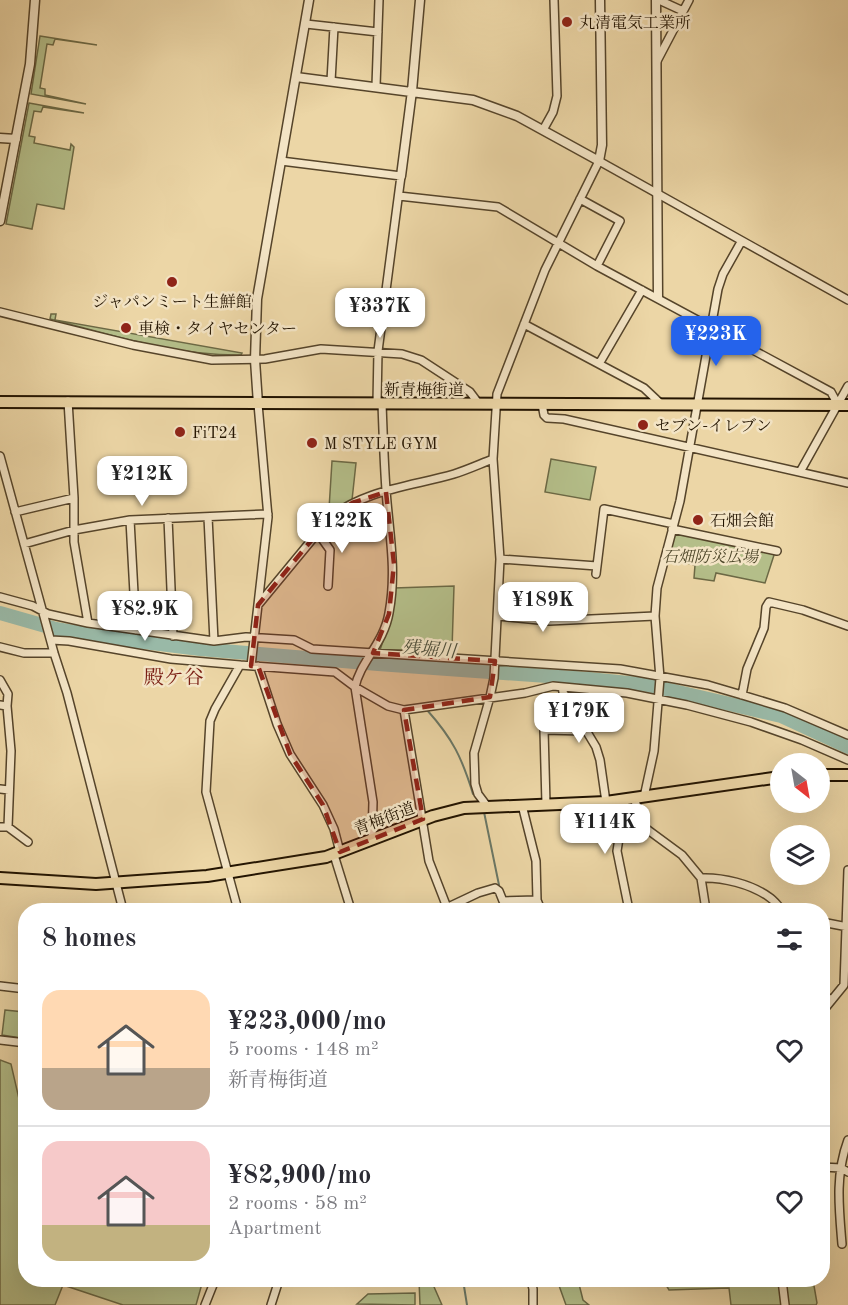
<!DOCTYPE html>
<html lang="en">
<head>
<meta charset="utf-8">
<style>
	body { margin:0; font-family:"Old Standard TT","Noto Serif JP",serif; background:#f2f2f3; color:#2b2b33; height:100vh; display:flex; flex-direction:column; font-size:22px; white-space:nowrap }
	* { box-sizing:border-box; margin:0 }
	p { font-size:20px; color:#7c7c81 }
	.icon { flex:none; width:33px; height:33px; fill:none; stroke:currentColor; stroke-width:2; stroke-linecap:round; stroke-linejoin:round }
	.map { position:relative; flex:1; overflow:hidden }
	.side { position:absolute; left:18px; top:903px; width:812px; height:384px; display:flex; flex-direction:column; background:#fff; border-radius:24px; box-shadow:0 6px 24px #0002 }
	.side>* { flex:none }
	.needle { width:39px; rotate:149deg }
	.tools { position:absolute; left:770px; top:753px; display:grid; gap:12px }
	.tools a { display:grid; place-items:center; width:60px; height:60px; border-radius:50%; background:#fff; box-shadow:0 6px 24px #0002; font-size:30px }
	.price { position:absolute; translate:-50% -51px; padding:0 14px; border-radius:12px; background:#fff; color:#222; font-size:20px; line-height:39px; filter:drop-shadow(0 2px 3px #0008) }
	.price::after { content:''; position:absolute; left:50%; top:36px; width:18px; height:14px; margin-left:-9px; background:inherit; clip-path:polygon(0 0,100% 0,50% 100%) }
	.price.active { background:#2563eb; color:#fff }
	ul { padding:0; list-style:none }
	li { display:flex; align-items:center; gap:18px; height:150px; padding:0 24px }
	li+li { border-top:2px solid #e1e1e2 }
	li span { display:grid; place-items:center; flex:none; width:168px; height:120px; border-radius:18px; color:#555 }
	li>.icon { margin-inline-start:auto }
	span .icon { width:72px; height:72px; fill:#fffc; stroke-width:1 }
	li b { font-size:26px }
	h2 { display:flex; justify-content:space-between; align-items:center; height:72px; padding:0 24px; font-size:26px }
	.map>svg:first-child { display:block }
</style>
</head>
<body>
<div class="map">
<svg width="848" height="1305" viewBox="0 0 848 1305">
	<rect width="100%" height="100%" fill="#ecd6a6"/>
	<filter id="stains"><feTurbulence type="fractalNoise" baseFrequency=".00333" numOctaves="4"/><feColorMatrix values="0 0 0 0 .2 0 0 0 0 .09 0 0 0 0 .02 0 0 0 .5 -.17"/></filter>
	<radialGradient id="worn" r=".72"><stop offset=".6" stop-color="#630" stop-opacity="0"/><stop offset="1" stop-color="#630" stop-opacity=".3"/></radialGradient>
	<path fill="#b4be89" stroke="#6c6945" stroke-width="1.5" d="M 40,36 L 97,45 L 55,39 L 53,45 L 47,44 L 40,88 L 45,89 L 45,95 L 86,104 L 31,94 Z
		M 29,103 L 84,113 L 43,107 L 41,112 L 34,111 L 29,136 L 35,137 L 34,143 L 70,150 L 71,144 L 74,147 L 64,209 L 37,204 L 32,229 L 6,224 Z
		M 51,314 L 56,314 L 55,320 L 242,353 L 241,355 C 176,356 112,335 50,319 Z
		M 551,459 L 596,467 L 590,500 L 545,492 Z
		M 332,461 L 356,463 L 352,500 L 334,512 L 329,509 Z
		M 674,532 L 775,552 L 765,583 L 716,573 L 714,581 L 694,578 L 695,565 L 670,559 L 670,547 Z
		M 454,586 L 452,650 L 380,650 L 392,614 L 394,588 Z
		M 5,1010 L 24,1012 L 21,1038 L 2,1035 Z
		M 0,1060 L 11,1064 L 25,1125 L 26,1280 L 203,1280 L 196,1305 L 123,1305 L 63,1285 L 55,1305 L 0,1305 Z
		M 419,1280 L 431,1280 L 442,1305 L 420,1305 Z
		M 557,1280 L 578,1280 L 583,1300 L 589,1305 L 566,1305 Z
		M 663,1280 L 813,1280 L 817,1303 L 816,1305 L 731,1305 L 729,1288 L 669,1290 Z
		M 415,1293 L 415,1305 L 357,1304 L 368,1294 Z"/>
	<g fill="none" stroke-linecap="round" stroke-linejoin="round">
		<path stroke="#6a7765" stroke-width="2" d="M 427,710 C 453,739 462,758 473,794
			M 484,812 L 499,885
			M 507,906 L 508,910
			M 463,1280 L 467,1305"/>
		<path stroke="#99b9a7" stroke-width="14" d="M 0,613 L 56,629 L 103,637 L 200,649 L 378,664 L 589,679 L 648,685 L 781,716 L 848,747"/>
		<g stroke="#55442a" stroke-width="10">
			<path id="minor" d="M 659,0 L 683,11
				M 306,24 L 378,32
				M 657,61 L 689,0
				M 331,81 L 334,27
				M 376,86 L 379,0
				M 543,130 L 553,112 L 557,96 L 554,0
				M 281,161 L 401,176 L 378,351 L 377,403
				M 399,196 L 498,207 L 597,266 L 831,392 L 838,405
				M 580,199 L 620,221 L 597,266
				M 0,312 L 133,345 L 212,360 L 265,359 L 321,349 L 402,354 L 421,360 L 470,392 L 479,404
				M 524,324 L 644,388 L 661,404
				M 599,364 L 642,290
				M 68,401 L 74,498 L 74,542 L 88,623
				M 542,404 L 544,415 L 547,418 L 564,419 L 848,483
				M 0,456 L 54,653 L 67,693 L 123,910
				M 800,472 L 848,386
				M 15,512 L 74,498
				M 208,517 L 214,641
				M 168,518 L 173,636
				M 130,520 L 136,630
				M 672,529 L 777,551
				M 318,533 L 330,550 L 328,586
				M 24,544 L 74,530 L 130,520 L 268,514
				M 500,559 L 597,566
				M 596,574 L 604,509 L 674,524
				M 0,597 L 33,606 L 48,614 L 88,623 L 214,641 L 246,637 L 294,640 L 312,649 L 620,669 L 708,685 L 742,695 L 785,708 L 848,735
				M 258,605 L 329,519 C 362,490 413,486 454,474 C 467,470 480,464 493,459
				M 498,616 L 549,621 L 655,616
				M 51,640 L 69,641 L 171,659 L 240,665
				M 0,647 L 24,653 L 54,653
				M 251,666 L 268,517 L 258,404
				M 258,666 L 277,724 L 290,754 L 323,805 L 334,829 L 340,852
				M 0,680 L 8,694 L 7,706
				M 562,687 L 563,692 L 596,747 L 600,760 L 606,802
				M 742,695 L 747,669 L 764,628 L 766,607 L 769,602 L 803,610 L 848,626
				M 0,705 L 7,706 L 11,751 L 8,827 L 0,827
				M 404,710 L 429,861 L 448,910
				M 0,789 L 9,790
				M 644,797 L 654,751 L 660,678 L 655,616 L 657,588 L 680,501 L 718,289 L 723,274 L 741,242
				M 634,798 L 644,827 L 682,855 L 701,878 L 706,910
				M 625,800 L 617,851 L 629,910
				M 546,804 L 544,730 L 586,731
				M 522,805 L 536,861 L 537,900 L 541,910
				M 487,806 L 478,794 L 475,784 L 474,753 L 490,697 L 494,678 L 500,559 L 493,459 L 497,394 L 545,270 L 599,161 L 848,300
				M 8,827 L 28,842
				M 372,839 L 373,802 L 355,687 C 360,662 384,643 389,613 C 397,570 389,533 386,490 C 384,461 383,432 382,403
				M 334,855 L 351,910
				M 701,878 C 722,877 751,884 769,897 C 774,900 778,906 782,910
				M 238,910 L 206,792 L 210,721 L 215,709 L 240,665 L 335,672 L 355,687 L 388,706 L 404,710 L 525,693 L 553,686 L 627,693 L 687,705 L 751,722 L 802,740 L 848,760
				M 442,910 L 478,893 L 495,888 L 499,891 L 503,901 L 537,900
				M 822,922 L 848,927
				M 0,986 L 26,989
				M 822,995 L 832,1000
				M 822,1012 L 844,985 L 848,870
				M 0,1040 L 26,1043
				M 822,1167 L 841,1168 L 848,1172
				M 842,1244 C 839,1208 835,1175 848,1140
				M 531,1280 L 533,1289 L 533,1305
				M 782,1280 L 785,1305
				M 205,1305 L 215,1280
				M 271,1305 L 279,1280"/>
		</g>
		<g stroke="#55442a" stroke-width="11">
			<path id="tertiary" d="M 656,0 L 658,297
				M 296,77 L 473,100 L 517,116 L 599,161 L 602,145 L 600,0
				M 0,138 L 16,139
				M 401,176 L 412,91 L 420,0
				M 0,221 L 30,64 L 35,0
				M 258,404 L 255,360 L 257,299 L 309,0"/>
		</g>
		<g stroke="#231401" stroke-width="14">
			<path id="primary" d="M 0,402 L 848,405
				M 819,775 L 848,775
				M 0,878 L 96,884 L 207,876 L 326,857 L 433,816 L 464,808 L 606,802 L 780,777"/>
		</g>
		<use href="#minor" stroke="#f3e4c5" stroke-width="7"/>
		<use href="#tertiary" stroke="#f3e4c5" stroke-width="8"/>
		<use href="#primary" stroke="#ecd6a6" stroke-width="10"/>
	</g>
	<path fill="#8f2418" fill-opacity="0.2" stroke="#8f2418" stroke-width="4.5" stroke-dasharray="12 8" stroke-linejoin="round" d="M 386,492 L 394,564 L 389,614 L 373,653 L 495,661 L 490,697 L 404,710 L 423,819 L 340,852 L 323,805 L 290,754 L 258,666 L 251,666 L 258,605 L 329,519 L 352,503 Z"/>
	<g fill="#8f2418" stroke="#f3e4c5" stroke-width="2">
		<circle cx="567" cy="22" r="6"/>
		<circle cx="172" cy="282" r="6"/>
		<circle cx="126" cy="328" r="6"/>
		<circle cx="643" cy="425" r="6"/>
		<circle cx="180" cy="432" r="6"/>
		<circle cx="312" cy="443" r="6"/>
		<circle cx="698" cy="520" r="6"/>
	</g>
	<g text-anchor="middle" stroke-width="5" stroke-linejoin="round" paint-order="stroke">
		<g font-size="16" fill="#231401" stroke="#f3e4c5" text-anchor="start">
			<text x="579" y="28">丸清電気工業所</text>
			<text x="172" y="307" text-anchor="middle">ジャパンミート生鮮館</text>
			<text x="138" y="334">車検・タイヤセンター</text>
			<text x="655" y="431">セブン-イレブン</text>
			<text x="192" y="438">FiT24</text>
			<text x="324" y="449">M STYLE GYM</text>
			<text x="710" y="526">石畑会館</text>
		</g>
		<g font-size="16" fill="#231401" stroke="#f3e4c5">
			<text x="424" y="395">新青梅街道</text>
			<text transform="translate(384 818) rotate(-21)" y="6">青梅街道</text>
		</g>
		<g font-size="16" font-style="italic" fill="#4e472a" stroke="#f3e4c5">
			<text x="710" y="562">石畑防災広場</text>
		</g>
		<g font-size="18" font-style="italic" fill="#4c4e3b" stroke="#f3e4c5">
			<text transform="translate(429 649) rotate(5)" y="6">残堀川</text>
		</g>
		<g font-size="20" fill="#7a1f14" stroke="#f3e4c5">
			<text x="174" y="684">殿ケ谷</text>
		</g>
	</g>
	<rect width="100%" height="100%" filter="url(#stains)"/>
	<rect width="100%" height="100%" fill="url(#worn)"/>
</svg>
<div class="tools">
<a><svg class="needle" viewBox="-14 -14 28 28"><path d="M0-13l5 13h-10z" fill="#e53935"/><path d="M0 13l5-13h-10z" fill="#7c7c81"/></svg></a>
<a><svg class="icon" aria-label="layers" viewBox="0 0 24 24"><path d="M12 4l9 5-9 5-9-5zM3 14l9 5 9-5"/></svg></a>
</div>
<b class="price" style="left:380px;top:339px">¥337K</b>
<b class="price active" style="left:716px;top:367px">¥223K</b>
<b class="price" style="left:142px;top:507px">¥212K</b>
<b class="price" style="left:342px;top:554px">¥122K</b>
<b class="price" style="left:543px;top:633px">¥189K</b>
<b class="price" style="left:145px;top:642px">¥82.9K</b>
<b class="price" style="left:579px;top:744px">¥179K</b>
<b class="price" style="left:605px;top:855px">¥114K</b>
<section class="side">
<h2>8 homes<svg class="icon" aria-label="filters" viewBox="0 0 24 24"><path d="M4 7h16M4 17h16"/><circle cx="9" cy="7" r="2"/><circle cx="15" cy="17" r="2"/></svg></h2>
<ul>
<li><span style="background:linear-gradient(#ffd9b3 65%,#b9a48a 0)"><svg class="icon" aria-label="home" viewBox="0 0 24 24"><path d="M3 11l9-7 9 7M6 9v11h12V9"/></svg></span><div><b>¥223,000/mo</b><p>5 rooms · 148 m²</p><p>新青梅街道</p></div><svg class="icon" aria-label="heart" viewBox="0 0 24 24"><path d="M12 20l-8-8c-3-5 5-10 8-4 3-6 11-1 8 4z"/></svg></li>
<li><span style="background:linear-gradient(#f6c9c9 70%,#c2b280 0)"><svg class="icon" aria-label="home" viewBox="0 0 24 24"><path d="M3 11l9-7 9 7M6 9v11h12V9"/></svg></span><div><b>¥82,900/mo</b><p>2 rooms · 58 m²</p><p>Apartment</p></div><svg class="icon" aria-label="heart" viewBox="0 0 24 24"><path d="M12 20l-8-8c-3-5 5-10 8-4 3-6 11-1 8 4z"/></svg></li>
</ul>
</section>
</div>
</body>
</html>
